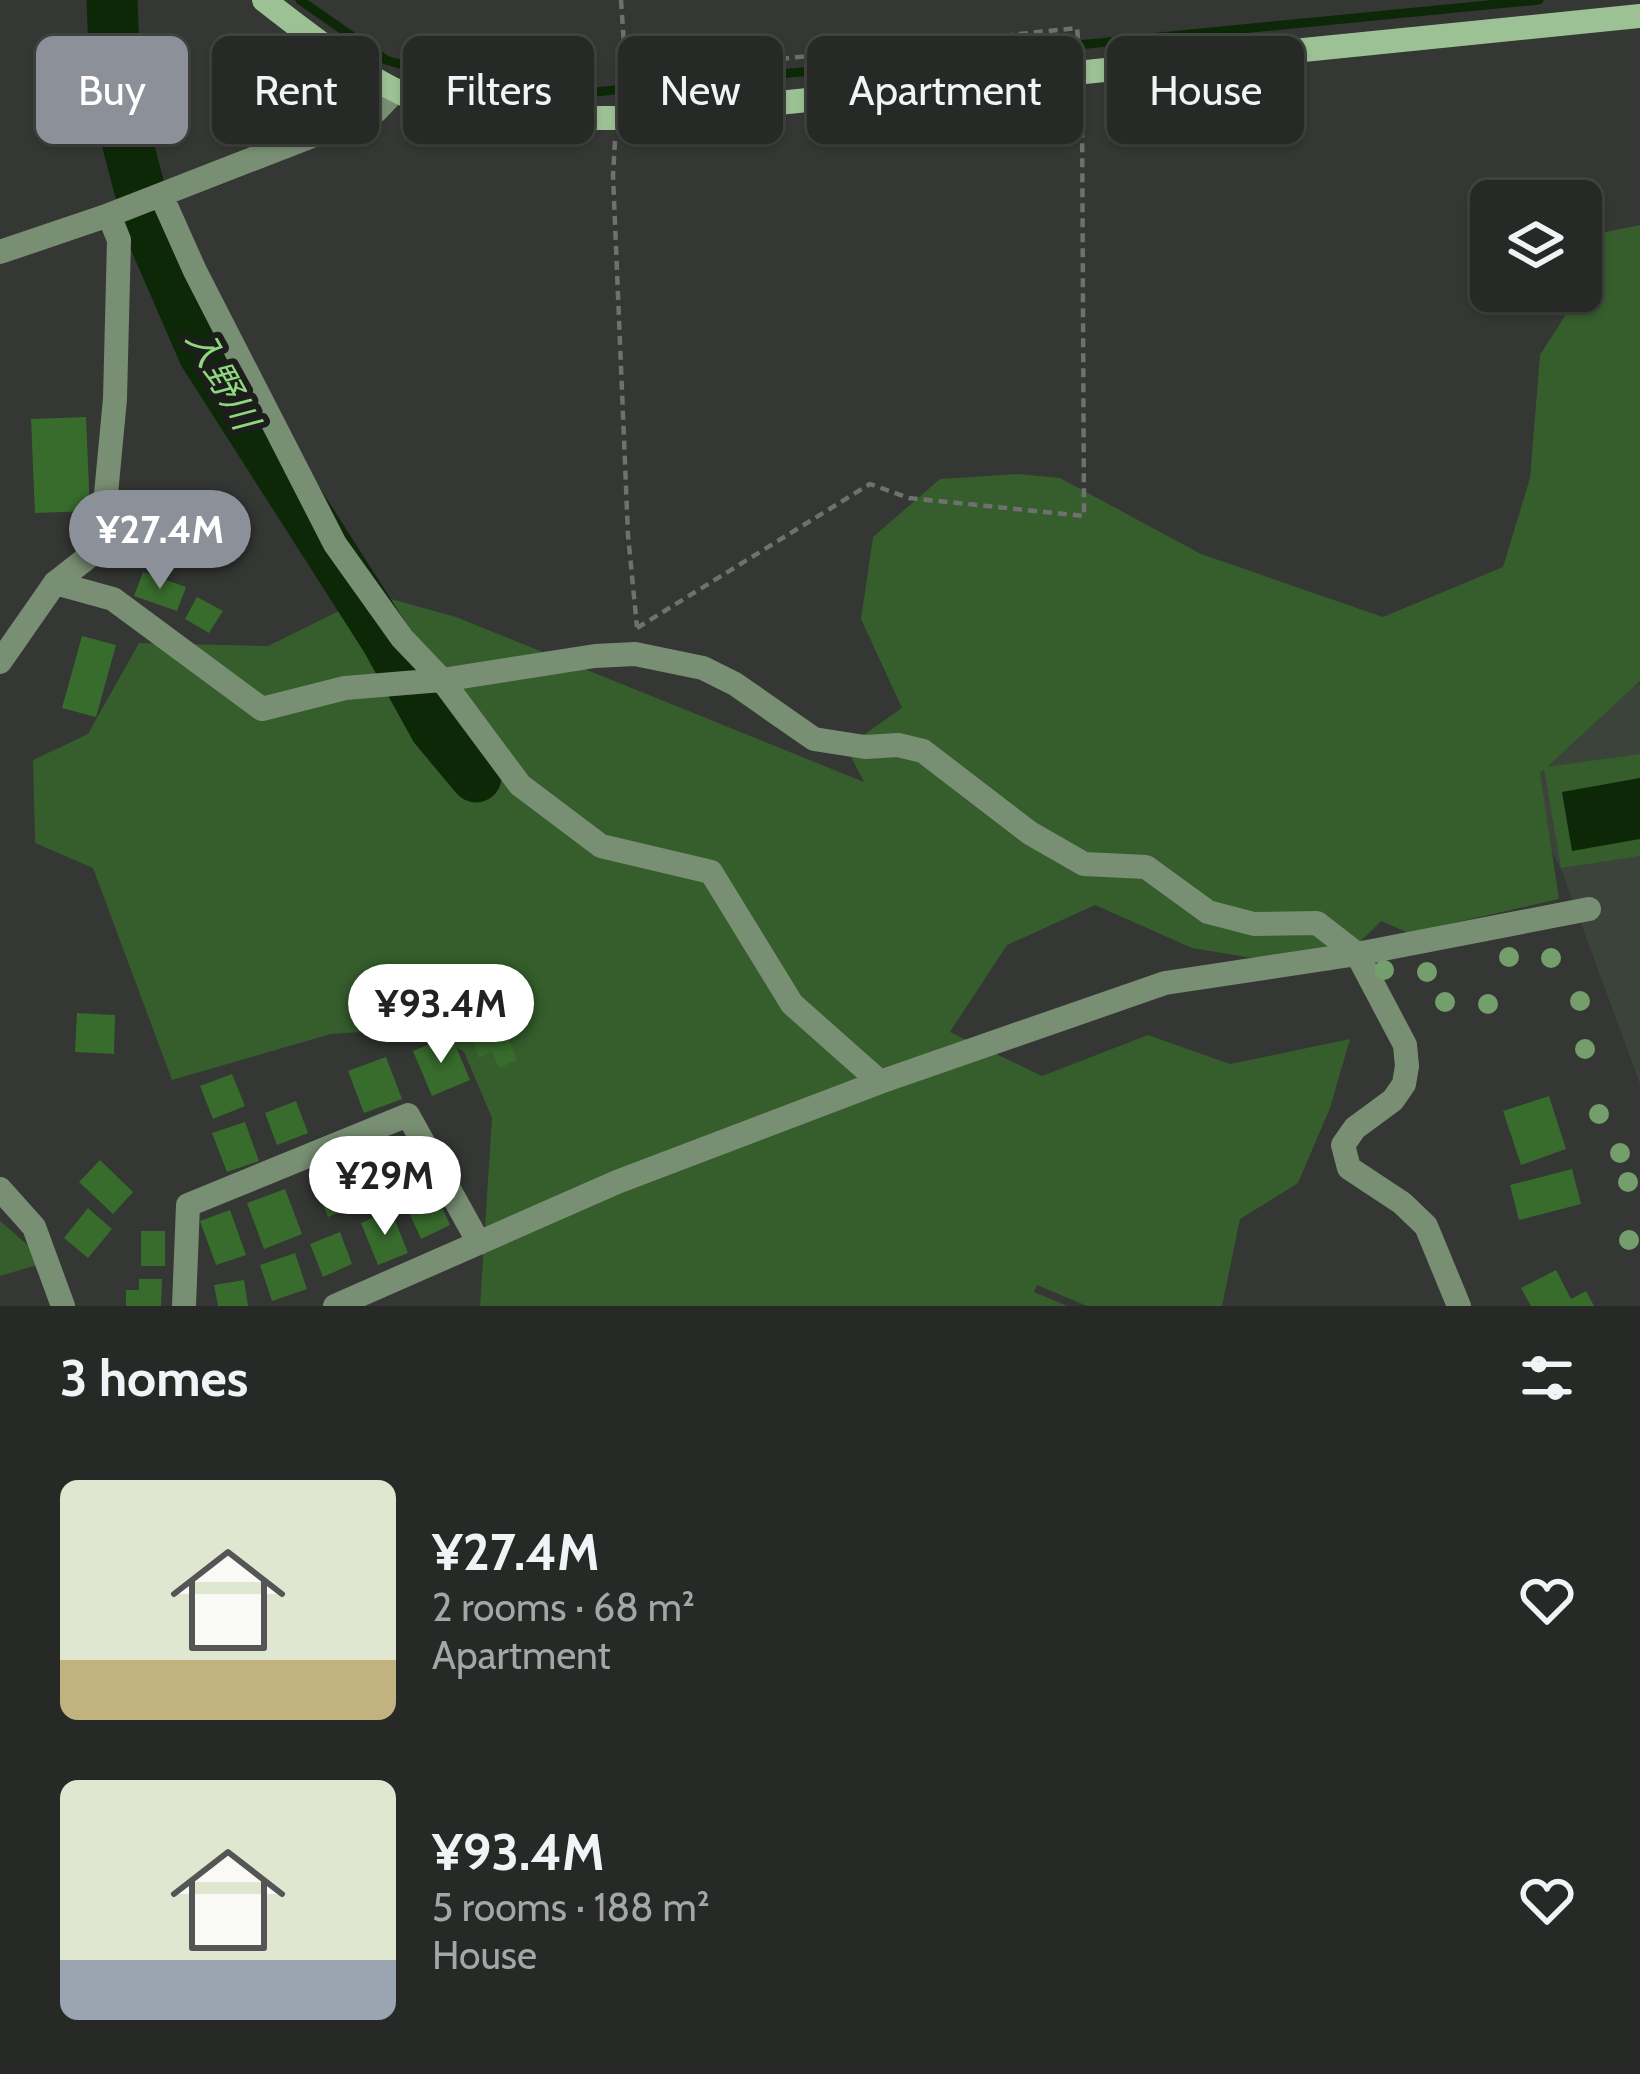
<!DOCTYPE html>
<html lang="en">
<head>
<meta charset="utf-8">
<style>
	body { margin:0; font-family:Cabin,"Noto Sans JP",sans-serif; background:#333532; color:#f1f3f6; height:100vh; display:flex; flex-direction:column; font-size:45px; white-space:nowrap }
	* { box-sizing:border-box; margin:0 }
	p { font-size:39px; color:#a4a6a7 }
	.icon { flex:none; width:66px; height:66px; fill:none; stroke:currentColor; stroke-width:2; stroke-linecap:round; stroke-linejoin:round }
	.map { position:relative; height:1306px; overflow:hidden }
	.drawer { display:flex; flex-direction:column; background:#272926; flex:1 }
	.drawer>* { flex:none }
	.banner { position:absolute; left:36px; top:36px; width:1569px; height:108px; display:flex; gap:24px }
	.tools { position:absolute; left:1470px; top:180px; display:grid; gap:24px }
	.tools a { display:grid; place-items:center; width:132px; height:132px; border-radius:18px; background:#272926; box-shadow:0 3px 9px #0004,0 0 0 3px #434543; font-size:60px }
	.price { position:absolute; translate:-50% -102px; padding:0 27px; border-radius:42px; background:#fff; color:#222; font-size:39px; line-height:78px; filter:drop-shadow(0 3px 6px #0008) }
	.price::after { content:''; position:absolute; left:50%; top:72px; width:36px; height:27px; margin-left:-18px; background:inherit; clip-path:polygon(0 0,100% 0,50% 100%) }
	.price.active { background:#8c9099; color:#fff }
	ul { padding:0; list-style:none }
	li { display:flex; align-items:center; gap:36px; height:300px; padding:0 60px }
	li span { display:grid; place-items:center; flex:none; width:336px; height:240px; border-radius:18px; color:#555 }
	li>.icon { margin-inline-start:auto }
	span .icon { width:144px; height:144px; fill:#fffc; stroke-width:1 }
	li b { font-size:51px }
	h2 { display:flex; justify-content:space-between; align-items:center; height:144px; padding:0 60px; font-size:51px }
	.tag { padding:0 42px; border-radius:18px; background:#272926; box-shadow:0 3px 9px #0004,0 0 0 3px #434543; font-size:42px; line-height:108px }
	.tag.active { background:#8c9099; color:#fff }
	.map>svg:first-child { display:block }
</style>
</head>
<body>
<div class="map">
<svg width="1640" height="1306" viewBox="0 0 1640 1306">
	<rect width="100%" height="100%" fill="#343733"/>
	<path fill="#3b433a" d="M 1640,684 L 1640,1084 L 1561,869 L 1547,843 L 1536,732 Z"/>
	<path fill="#355e2c" d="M 1640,225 L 1640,681 L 1547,767 L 1640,754 L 1640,856 L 1561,868 L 1544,769 L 1540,773 L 1559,899 L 1409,933 L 1381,921 L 1331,971 L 1192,948 L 1095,905 L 1007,945 L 950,1032 L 1042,1076 L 1148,1035 L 1230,1064 L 1350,1039 L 1330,1108 L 1298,1183 L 1240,1219 L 1222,1306 L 1087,1306 L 1037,1285 L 1034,1292 L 1067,1306 L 480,1306 L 492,1118 L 464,1052 L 423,1028 L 331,1034 L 172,1080 L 93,868 L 35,843 L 33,760 L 88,734 L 139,643 L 268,646 L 345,608 L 384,597 L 456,617 L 864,782 L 846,747 L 902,708 L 861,619 L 873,537 L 940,479 L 1018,474 L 1060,478 L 1201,554 L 1383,617 L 1503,567 L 1530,478 L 1540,355 L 1581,291 L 1581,237 Z
		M 0,1221 L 47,1262 L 0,1276 Z"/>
	<path fill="#0d2807" d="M 1640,778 L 1640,839 L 1572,851 L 1562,792 Z"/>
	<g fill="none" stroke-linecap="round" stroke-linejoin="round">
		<path stroke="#0d2807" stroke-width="9" d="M 300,0 L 386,60 L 472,85 L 543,97 L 1539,0"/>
		<path stroke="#0d2807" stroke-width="51" d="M 112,0 L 116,100 L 151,232 L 204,354 L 386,639 L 435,728 L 476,777"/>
	</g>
	<path fill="#386c2d" d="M 86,417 L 90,511 L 35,513 L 31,419 Z
		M 143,572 L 186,587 L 177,611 L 134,596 Z
		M 197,597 L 223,611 L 209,633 L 185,619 Z
		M 82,636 L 116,645 L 96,717 L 62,708 Z
		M 77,1013 L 115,1015 L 114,1054 L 75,1052 Z
		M 498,1014 L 517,1060 L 499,1068 L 492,1052 L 479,1058 L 467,1027 Z
		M 451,1035 L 470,1080 L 432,1096 L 413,1051 Z
		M 386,1057 L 402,1099 L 364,1113 L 348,1071 Z
		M 232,1074 L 245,1106 L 213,1119 L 200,1086 Z
		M 1549,1096 L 1566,1149 L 1521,1165 L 1503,1111 Z
		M 296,1101 L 308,1133 L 277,1145 L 265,1113 Z
		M 245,1122 L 259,1161 L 227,1172 L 212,1133 Z
		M 400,1148 L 414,1180 L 378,1196 L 364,1164 Z
		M 100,1160 L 133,1192 L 113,1214 L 79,1182 Z
		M 346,1164 L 363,1202 L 328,1217 L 312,1179 Z
		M 1572,1169 L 1581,1204 L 1519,1220 L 1510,1185 Z
		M 285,1189 L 302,1234 L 264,1249 L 247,1203 Z
		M 434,1190 L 450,1225 L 421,1239 L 405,1203 Z
		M 88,1208 L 112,1229 L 88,1258 L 64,1238 Z
		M 230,1210 L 246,1255 L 216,1265 L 200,1221 Z
		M 391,1210 L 408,1253 L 378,1265 L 361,1223 Z
		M 141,1231 L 165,1231 L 165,1266 L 141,1266 Z
		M 340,1232 L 352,1264 L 323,1277 L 310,1244 Z
		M 295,1253 L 307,1289 L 272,1301 L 260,1265 Z
		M 1556,1270 L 1571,1299 L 1586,1291 L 1594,1306 L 1531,1306 L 1521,1288 Z
		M 139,1279 L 162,1279 L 161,1306 L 126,1306 L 126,1290 L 139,1290 Z
		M 244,1280 L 248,1306 L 218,1306 L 214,1285 Z"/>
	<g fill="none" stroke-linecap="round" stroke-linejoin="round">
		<path stroke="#6e716d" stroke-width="4.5" stroke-dasharray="9 6" stroke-linecap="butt" d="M 621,0 L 624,45 L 642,63 L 674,70 L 1077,28 L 1079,48
			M 615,141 L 613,175 L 628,535 L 637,627
			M 637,628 L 870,484 L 909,498 L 1084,516 L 1082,101"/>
		<path stroke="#788f73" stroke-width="24" d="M 161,195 L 195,271 L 335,544 L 402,638 L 442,680 L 520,785 L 601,846 L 711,872 L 792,1004 L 880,1082
			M 0,252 L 109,215 L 376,111 L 395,91
			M 55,583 L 113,599 L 262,709 L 345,688 L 442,680 L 595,656 L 635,654 L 703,668 L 735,684 L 814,739 L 865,747 L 898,745 L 923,751 L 1030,833 L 1084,864 L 1146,867 L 1208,912 L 1254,924 L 1317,923 L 1357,954 L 1405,1045 L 1407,1066 L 1404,1084 L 1393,1100 L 1355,1128 L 1343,1145 L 1349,1168 L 1402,1203 L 1426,1226 L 1459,1306
			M 0,662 L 55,583 L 101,547 L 115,399 L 119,240 L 109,215
			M 0,1189 L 34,1227 L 63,1306
			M 184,1306 L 188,1205 L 408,1115 L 479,1243
			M 335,1306 L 617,1182 L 880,1082 L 1165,983 L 1357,954 L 1589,909"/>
		<path stroke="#9cc194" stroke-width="24" d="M 264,0 C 316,40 389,100 454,111 C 512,122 570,117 629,118 L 1640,16"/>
	</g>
	<g fill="#749e6b">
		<circle cx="1509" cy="957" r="10"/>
		<circle cx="1551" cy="958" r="10"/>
		<circle cx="1384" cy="970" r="10"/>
		<circle cx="1427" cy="972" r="10"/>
		<circle cx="1580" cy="1001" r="10"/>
		<circle cx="1445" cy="1002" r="10"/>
		<circle cx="1488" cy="1004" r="10"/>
		<circle cx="1585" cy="1049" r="10"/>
		<circle cx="1599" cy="1114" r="10"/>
		<circle cx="1620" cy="1153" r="10"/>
		<circle cx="1628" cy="1182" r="10"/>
		<circle cx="1629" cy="1240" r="10"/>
	</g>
	<g text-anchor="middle" stroke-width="12" stroke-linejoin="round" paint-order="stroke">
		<g font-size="36" font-style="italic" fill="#8fd87f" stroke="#1d1e1c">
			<text transform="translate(223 379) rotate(61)" y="13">入野川</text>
		</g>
	</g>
</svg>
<div class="tools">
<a><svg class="icon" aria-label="layers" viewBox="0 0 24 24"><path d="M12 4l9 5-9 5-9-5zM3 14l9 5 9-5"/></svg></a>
</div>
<b class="price active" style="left:160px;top:592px">¥27.4M</b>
<b class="price" style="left:441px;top:1066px">¥93.4M</b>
<b class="price" style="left:385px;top:1238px">¥29M</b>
<div class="banner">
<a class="tag active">Buy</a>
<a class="tag">Rent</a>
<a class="tag">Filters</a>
<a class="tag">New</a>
<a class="tag">Apartment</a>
<a class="tag">House</a>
</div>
</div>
<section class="drawer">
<h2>3 homes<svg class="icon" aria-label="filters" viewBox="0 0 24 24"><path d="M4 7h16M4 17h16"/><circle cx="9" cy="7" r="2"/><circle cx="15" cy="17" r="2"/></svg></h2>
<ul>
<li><span style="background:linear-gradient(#dfe7d0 75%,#c2b280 0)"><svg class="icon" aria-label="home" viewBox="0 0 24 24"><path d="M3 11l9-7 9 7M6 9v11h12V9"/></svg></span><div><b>¥27.4M</b><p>2 rooms · 68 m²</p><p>Apartment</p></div><svg class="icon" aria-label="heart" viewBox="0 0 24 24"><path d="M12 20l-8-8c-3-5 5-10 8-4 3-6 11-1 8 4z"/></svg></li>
<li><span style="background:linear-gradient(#dfe7d0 75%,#9aa5b1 0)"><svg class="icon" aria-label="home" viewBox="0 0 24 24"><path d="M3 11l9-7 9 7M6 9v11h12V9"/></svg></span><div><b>¥93.4M</b><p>5 rooms · 188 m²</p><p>House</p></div><svg class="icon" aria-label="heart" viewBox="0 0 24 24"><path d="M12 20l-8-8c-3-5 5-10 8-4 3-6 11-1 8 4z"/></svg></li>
</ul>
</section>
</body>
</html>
